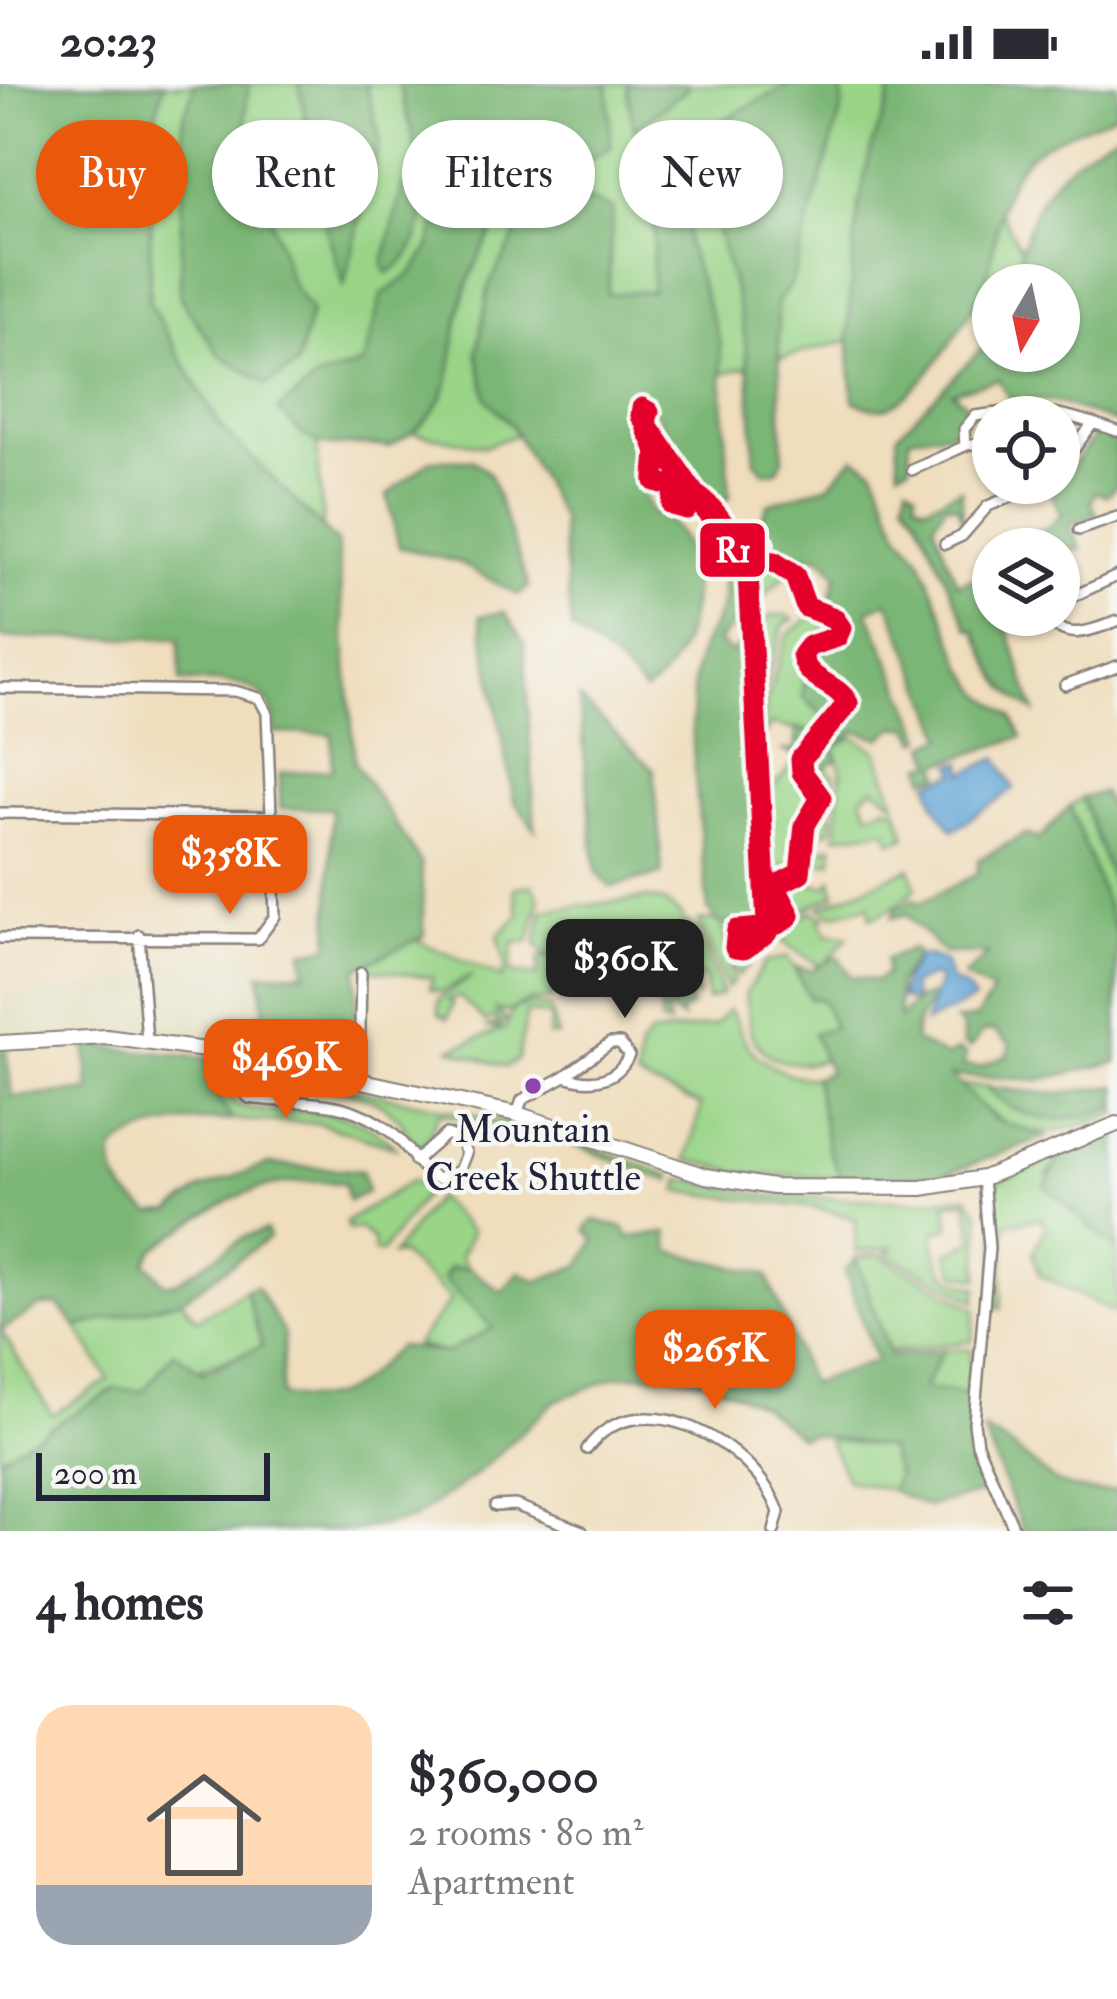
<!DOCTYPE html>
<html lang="en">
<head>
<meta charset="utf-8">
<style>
	body { margin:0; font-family:"IM FELL Double Pica",serif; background:#f2f2f3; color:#2b2b33; height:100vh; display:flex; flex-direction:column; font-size:45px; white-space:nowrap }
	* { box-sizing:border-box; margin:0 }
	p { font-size:39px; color:#7c7c81 }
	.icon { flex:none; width:66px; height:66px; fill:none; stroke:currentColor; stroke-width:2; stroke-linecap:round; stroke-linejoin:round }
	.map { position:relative; height:1447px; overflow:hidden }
	.drawer { display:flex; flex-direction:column; background:#fff; flex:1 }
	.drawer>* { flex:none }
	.hud { position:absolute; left:36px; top:36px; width:1047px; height:108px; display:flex; gap:24px }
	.needle { width:78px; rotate:189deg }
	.fabs { position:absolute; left:972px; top:180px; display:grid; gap:24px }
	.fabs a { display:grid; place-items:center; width:108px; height:108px; border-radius:50%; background:#fff; box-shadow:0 3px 9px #0004; font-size:60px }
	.scale { position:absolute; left:36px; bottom:30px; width:234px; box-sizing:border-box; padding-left:12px; border:6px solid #22223b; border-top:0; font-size:33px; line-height:42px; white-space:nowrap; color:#22223b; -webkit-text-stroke:9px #f6f6f2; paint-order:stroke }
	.price { position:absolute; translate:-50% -102px; padding:0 27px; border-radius:24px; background:#ea580c; color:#fff; font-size:39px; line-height:78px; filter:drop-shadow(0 3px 6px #0008) }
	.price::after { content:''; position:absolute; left:50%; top:72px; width:36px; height:27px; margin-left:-18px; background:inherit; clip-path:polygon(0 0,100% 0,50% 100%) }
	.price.active { background:#222; color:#fff }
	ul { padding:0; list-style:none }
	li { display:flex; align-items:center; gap:36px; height:300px; padding:0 36px }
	li span { display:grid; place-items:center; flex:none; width:336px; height:240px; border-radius:36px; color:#555 }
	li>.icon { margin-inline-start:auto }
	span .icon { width:144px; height:144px; fill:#fffc; stroke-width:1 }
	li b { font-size:51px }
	h2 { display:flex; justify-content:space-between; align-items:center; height:144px; padding:0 36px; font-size:51px }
	.chip { padding:0 42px; border-radius:54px; background:#fff; box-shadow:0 3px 9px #0004; font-size:42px; line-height:108px }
	.chip.active { background:#ea580c; color:#fff }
	.status { display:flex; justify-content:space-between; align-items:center; height:84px; padding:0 60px; background:#fff; direction:ltr }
	.status svg { height:33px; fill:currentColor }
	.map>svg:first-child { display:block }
</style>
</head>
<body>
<div class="status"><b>20:23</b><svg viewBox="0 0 49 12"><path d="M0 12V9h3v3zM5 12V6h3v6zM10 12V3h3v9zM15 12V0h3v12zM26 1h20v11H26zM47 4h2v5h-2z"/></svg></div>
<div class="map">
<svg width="1117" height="1447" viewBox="0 0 1117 1447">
	<rect width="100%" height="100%" fill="#f6f6f2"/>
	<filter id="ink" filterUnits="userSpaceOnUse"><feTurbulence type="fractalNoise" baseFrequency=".00833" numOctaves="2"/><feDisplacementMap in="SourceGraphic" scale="24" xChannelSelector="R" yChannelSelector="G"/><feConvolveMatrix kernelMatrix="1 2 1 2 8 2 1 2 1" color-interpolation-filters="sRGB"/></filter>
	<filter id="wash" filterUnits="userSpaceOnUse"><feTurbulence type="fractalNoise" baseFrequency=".004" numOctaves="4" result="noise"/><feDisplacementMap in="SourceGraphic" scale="48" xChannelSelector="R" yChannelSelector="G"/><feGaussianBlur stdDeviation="2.7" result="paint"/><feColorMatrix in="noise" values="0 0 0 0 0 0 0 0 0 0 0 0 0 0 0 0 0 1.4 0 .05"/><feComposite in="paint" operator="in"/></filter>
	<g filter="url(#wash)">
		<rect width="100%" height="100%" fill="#efddbc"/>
		<path fill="#e1dcba" d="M 258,869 L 264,930 L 252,967 L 166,950 L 0,954 L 0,910 L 54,907 L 130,895 L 156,882 Z"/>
		<path fill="#99d487" stroke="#5e7b61" stroke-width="3" d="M 0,0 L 929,0 L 1041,201 L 993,201 L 993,219 L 601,321 L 485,362 L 315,331 L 330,543 Z
			M 749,438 L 759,439 L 770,470 L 786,469 L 791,486 L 747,528 L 744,491 L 719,478 L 722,459 Z
			M 829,520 L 834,542 L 829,636 L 814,650 L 771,640 L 764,652 L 762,633 L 787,551 Z
			M 785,531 L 793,535 L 783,541 L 761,617 L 744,557 L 770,532 Z
			M 854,653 L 877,667 L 896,719 L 874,703 L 862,713 L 869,729 L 887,722 L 897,725 L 906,753 L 891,758 L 886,746 L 836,752 L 841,687 L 835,663 Z
			M 795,678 L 814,689 L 825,682 L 833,690 L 831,746 L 805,753 L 807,769 L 833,762 L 832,778 L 772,783 L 767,709 Z
			M 1082,714 L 1117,812 L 1117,851 L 1070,722 Z
			M 807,782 L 814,800 L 827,802 L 832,795 L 835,811 L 800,827 L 777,846 L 772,788 Z
			M 910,784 L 916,804 C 908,814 884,830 870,834 L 870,821 L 832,831 L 820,823 Z
			M 533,801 L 540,817 L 529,858 L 513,859 L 510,889 L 537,892 L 539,873 L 563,874 L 567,883 L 561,903 L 547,917 L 531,916 L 506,928 L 496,925 L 505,936 L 497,945 L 488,943 L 498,939 L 495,932 L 486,938 L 460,913 L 449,916 L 453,920 L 448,934 L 439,929 L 439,915 L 473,891 L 441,908 L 430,905 L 432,893 L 368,885 L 369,877 L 416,856 L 503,894 L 505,878 L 498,852 L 519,831 L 514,804 Z
			M 649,814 L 664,818 L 683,833 L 673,915 L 666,926 L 669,941 L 661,939 L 659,888 L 640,877 L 640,870 L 612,865 L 610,872 L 582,865 L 572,871 L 544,870 L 536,860 L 543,826 Z
			M 811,827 L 825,833 L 820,836 L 827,850 L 848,853 L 822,883 L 783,858 L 796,837 Z
			M 717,836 L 769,838 L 772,854 L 738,892 L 732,881 L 745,861 L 745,844 L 723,845 L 733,898 L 727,904 L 699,837 Z
			M 687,839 L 698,845 L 722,910 L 707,916 L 705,893 L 696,894 L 697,912 L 689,913 L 690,924 L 680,927 L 682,935 L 671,927 Z
			M 788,873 L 809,914 L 822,916 L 834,943 L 814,950 L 824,975 C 796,985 764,978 751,950 L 745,910 L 765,878 Z
			M 532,920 L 550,924 L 558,952 L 548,952 L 551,933 L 527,928 L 518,975 L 506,983 L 451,965 L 505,944 L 513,925 Z
			M 728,926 C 739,935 738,947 746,959 C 758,979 792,996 815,993 L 829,1068 L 842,1094 L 751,1090 L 687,1076 L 701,1021 L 637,994 L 640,964 L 650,951 L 715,941 Z
			M 321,937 L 356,940 L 352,987 L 252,967 Z
			M 207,974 L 220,982 L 227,1011 L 238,1022 C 294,1039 344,1010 395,1063 L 317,1039 L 232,1036 L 210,1000 Z
			M 259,984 L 551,1048 L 672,1092 L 671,1096 L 654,1092 L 567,1058 L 439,1029 L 426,1059 L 418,1062 C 409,1054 408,1047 401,1038 C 368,995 296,1007 251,1004 L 244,991 Z
			M 959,1001 L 986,1003 C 1026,1044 1066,1040 1117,1022 L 1117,1030 C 1040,1055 1019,1062 959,1001 Z
			M 1063,1071 L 1047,1091 L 1071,1126 L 1117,1166 L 1117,1230 L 1040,1191 L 1033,1168 L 1046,1143 L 1040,1134 L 1006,1140 L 1001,1225 L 996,1222 L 995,1103 L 1002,1095 Z
			M 681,1096 L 770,1112 L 910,1117 L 968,1112 L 980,1129 L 979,1194 L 956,1190 L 947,1169 L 974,1157 L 967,1116 L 946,1120 L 950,1143 L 933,1149 C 939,1183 941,1197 978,1203 L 976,1217 L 886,1169 L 895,1163 L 855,1168 L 856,1135 L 817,1124 L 678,1107 Z
			M 411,1097 L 423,1100 L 425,1110 L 381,1169 L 374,1168 L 373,1156 L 360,1145 L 348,1145 L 346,1138 Z
			M 436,1113 L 472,1148 L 460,1173 L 469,1184 L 450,1184 L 494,1244 L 446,1269 L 415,1261 L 451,1216 L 400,1170 L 392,1171 Z
			M 879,1170 L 976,1225 L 972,1257 L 888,1268 L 856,1174 Z
			M 245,1206 L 263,1262 L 142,1307 L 115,1305 L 0,1373 L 0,1245 L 52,1331 L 109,1296 L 77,1243 L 181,1216 L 197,1235 Z
			M 972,1265 L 967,1310 L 923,1306 L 943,1266 Z
			M 828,1355 L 888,1364 L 897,1393 L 891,1406 L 847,1396 Z"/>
		<path fill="#7ab674" stroke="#4e6c58" stroke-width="3" d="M 0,0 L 164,0 L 153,42 L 149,219 L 221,343 L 337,459 L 355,679 L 421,779 L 424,852 L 357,884 L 356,940 L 321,937 L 252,967 L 264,930 L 260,890 L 305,888 L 303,867 L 329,863 L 332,725 L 280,724 L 280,689 L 332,686 L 332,650 L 275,649 C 275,592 225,598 181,598 L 179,554 L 0,554 Z
			M 195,0 L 249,0 C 239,67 251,84 274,144 C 290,185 280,189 311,227 L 297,282 L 267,301 L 219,270 L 180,214 L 183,35 Z
			M 299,0 L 366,0 L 380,56 L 344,201 L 327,148 Z
			M 399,0 L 608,0 L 611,63 L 570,87 L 547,83 C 511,117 487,150 469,197 C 441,270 471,321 388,363 C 324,354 329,381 278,326 L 317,295 L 363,280 L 382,210 C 431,184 440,147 439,94 L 418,73 Z
			M 627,0 L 687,0 L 686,6 L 633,46 Z
			M 791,0 L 841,0 L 843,20 L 791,200 L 777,218 L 783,375 L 777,387 L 765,389 L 755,377 C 752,337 751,296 745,256 C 735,181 691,116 719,38 Z
			M 890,0 L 1117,0 L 1117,28 C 1081,48 1039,52 1015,89 C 996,120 997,154 988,188 C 978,224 924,306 890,322 C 878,328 867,322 855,318 C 841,259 854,121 872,63 C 879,40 891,24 890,0 Z
			M 1117,49 L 1117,339 L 1053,317 L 1009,315 L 998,295 L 952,308 L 973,325 L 959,346 L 909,353 L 910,381 L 899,385 L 897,351 L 993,253 L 993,267 L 1059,267 L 1059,201 L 1014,201 C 1028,124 1046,86 1117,49 Z
			M 677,66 L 687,71 L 687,159 L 720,258 L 730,414 L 711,420 L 649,317 L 620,326 C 625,344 642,413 650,425 C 656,432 668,434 673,441 C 711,484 691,581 645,608 L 616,578 L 572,546 L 560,432 L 512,342 L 487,315 L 477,268 L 489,201 L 529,128 L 574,111 L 613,125 L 608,210 L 652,207 L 654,139 L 641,97 Z
			M 412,95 L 425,106 C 424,136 418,175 387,189 L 383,181 L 402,104 Z
			M 1098,347 L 1117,354 L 1117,401 L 1107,411 L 1095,408 L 1091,418 L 1097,431 L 1069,442 L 1081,466 L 999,465 L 998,460 L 1047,444 L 1062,431 L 1051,409 Z
			M 854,373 L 875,385 L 899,448 L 921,475 L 964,583 L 983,610 L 1012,632 L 1022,653 L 938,680 L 941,691 L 926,695 L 923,682 L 934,678 L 927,661 L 945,653 L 888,517 L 868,527 L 924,654 L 918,657 L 911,643 L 897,643 L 880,654 L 856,647 L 835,663 L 837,676 L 814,689 L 797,672 L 781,666 L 796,667 L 796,644 L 814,649 L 828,636 L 802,612 C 807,588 808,552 834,541 L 829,520 L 837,491 L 822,473 L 770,470 L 759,439 L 768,420 L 829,401 Z
			M 431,376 L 472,376 L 489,389 L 529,503 L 518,511 L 458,478 L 399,463 L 387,411 Z
			M 908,400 L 916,406 L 915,416 L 925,422 L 961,405 L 964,444 L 958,423 L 946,419 L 934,440 L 957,500 L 989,489 L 993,531 L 1003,531 L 1035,628 C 991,596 998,590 975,546 L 969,545 L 918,433 L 905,416 Z
			M 719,478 L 734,478 L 744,491 L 747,528 L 718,557 L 731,569 L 744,557 L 761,617 L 753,644 L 762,838 L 720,840 L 708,825 C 703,762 685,642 696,583 C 706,535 734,538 719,478 Z
			M 505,528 L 524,559 L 535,745 L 514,717 L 480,532 Z
			M 579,614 L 654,686 L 662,790 L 610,803 L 596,787 Z
			M 1102,708 L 1117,742 L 1117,812 L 1082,714 Z
			M 1070,722 L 1117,851 L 1117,978 L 1039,996 L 951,992 L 993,1035 L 1047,1053 L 939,1092 L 842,1094 L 829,1068 L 815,993 L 829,988 L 813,949 L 834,943 L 822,916 L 809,914 L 795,883 L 811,886 L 838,872 L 850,892 L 876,897 L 886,890 L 886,875 L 912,865 L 917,870 L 898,899 L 899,934 L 917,915 L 935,910 L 918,936 L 914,956 L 946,973 L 958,966 L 966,971 L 963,982 L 979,983 L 1008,971 L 1010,960 L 995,947 L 984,947 L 970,964 L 963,960 L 963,943 L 956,937 L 976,934 L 993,908 L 963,893 L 988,870 L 943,869 L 906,830 L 892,834 L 896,824 L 914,815 L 920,819 L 977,790 L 978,776 L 1026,750 L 1039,755 Z
			M 86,961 L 207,974 L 210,1000 L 232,1036 C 191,1036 145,1039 113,1066 C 110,1100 126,1111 152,1129 L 170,1128 L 201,1105 L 268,1080 L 362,1087 L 367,1108 L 348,1117 L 344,1099 C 256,1090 222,1118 153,1166 L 146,1178 L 165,1200 L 177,1198 L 244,1153 L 266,1146 L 269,1154 L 181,1216 L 77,1243 L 58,1221 L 41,1222 L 1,1246 L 0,966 L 6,965 L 12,1013 L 90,1007 Z
			M 1117,1002 L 1117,1022 C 1066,1040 1025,1044 986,1003 L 1052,1010 Z
			M 1117,1050 L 1117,1166 L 1045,1102 L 1063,1071 Z
			M 594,1136 L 624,1144 L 629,1153 L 668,1149 L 670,1167 L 767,1191 L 810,1300 L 876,1277 L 845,1187 L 856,1174 L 890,1272 L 943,1266 L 923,1305 L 967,1310 L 972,1363 L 990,1407 L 927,1423 L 891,1406 L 897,1392 L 888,1364 L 811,1350 L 800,1353 L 761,1321 L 710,1298 L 667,1290 L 618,1292 L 555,1317 L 474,1392 L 412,1435 L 355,1447 L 0,1447 L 0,1373 L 115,1305 L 143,1307 L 174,1268 L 203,1289 L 262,1262 L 245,1206 L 256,1202 L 284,1250 L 281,1312 C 341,1324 357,1301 399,1262 L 446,1269 L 493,1244 L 443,1195 L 450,1184 L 469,1184 L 502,1208 L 519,1188 L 538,1197 L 581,1181 L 595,1156 L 586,1146 Z
			M 984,1347 C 1040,1372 1045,1416 1117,1406 L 1117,1447 L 1023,1447 Z"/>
		<path fill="#61a5d6" stroke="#426488" stroke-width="3" d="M 998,674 L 1014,705 L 953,746 L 935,721 L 929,699 L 956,689 L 953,680 L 963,678 L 964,689 Z
			M 926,871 L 944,878 L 951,897 L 967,905 L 974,916 L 925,939 L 939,895 L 931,892 L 911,901 L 914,916 L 909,917 L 901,914 L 903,897 L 918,873 Z"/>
	</g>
	<g filter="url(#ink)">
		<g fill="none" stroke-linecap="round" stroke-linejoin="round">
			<g stroke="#88807c" stroke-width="14">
				<path id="minor" d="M 965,362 L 964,345 L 975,332 C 1035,322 1059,327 1117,347
					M 912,386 L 967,361 L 993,356
					M 1059,386 L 1093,339
					M 1079,446 L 1117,433
					M 945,460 L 962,452 L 988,422 L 1045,399
					M 1059,519 L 1117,492
					M 1048,531 C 1063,560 1093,546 1117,537
					M 1065,601 L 1117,582
					M 0,604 L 235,607 L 259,614 L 267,629 L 275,832 L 258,855 L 0,854
					M 0,729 L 271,732
					M 139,851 L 147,957
					M 610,959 L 620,959 L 629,971 C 616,998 591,1001 565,992 Z
					M 236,970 L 233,999 L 249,1014 C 303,1022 344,1010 392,1049 C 410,1063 417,1085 438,1095 L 459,1087 L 466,1069 L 460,1056 L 446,1050 L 415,1077
					M 359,996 L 361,889
					M 517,1030 L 522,1016 L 565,992
					M 983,1094 L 989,1164 L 974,1339 L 977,1360 L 1015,1447
					M 587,1365 C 639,1292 756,1362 779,1428 L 774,1447
					M 495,1422 L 515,1421 L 582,1447"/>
			</g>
			<g stroke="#88807c" stroke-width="18">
				<path id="secondary" d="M 0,959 L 106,953 L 236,970 L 517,1030 L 706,1092 L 773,1103 L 922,1104 L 983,1094 L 1117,1040"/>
			</g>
			<use href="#minor" stroke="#fff" stroke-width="9"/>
			<use href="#secondary" stroke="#fff" stroke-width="14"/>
			<g stroke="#f6f6f2" stroke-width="30">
				<path id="rail-1" d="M 767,839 L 748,490 C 715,438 679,388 645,338 L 641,332 L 642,324 L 649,328 C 641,347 652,348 656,366 C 658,375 654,388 655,397 L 681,405 L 692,412 L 687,425 L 672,421 L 674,406 C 708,403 728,450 747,473 L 759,475 L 761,459 L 745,456 C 739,461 740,467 743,473 L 774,478 L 795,492 L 806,523 L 834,534 L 841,544 L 837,553 L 809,562 L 802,571 C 806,598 837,598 848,619 L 801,675 L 802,688 L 821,714 L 805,741 L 800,789 L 775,802 L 790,831 C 777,846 755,844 737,846 L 735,864 L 744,865 L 766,850 L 768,847 L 767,839"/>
			</g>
			<use href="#rail-1" stroke="#e4002b" stroke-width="21"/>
		</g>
	</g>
	<circle fill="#8e44ad" stroke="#f6f6f2" stroke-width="4.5" cx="533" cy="1002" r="10"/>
	<g text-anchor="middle" stroke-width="9" stroke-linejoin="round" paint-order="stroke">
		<g font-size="39" fill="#22223b" stroke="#f6f6f2">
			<text x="533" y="1058">Mountain<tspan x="533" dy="48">Creek Shuttle</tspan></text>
		</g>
	</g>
	<rect stroke="#f6f6f2" stroke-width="4.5" x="698" y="437" width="69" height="58" rx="12" fill="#e4002b"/>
	<g font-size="33" text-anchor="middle" font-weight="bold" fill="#fff">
		<text x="733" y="478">R1</text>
	</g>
</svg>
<div class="fabs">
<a><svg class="needle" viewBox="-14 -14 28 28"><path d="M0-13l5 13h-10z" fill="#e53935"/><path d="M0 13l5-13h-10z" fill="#7c7c81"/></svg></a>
<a><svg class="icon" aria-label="locate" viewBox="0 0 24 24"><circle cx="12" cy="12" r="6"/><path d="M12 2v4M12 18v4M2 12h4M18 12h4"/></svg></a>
<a><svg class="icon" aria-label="layers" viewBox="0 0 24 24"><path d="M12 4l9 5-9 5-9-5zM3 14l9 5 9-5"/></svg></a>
</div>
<div class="scale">200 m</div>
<b class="price" style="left:230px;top:833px">$358K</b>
<b class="price active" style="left:625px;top:937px">$360K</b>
<b class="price" style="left:286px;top:1037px">$469K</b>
<b class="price" style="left:715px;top:1328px">$265K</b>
<div class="hud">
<a class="chip active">Buy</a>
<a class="chip">Rent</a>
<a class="chip">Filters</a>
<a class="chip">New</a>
</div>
</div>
<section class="drawer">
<h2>4 homes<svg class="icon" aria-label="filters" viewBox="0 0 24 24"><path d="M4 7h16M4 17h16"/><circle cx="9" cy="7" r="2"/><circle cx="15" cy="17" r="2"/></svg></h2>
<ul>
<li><span style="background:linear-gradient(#ffd9b3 75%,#9aa5b1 0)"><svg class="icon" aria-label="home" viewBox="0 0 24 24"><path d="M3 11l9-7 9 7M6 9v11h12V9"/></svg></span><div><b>$360,000</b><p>2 rooms · 80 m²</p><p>Apartment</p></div></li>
</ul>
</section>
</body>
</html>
